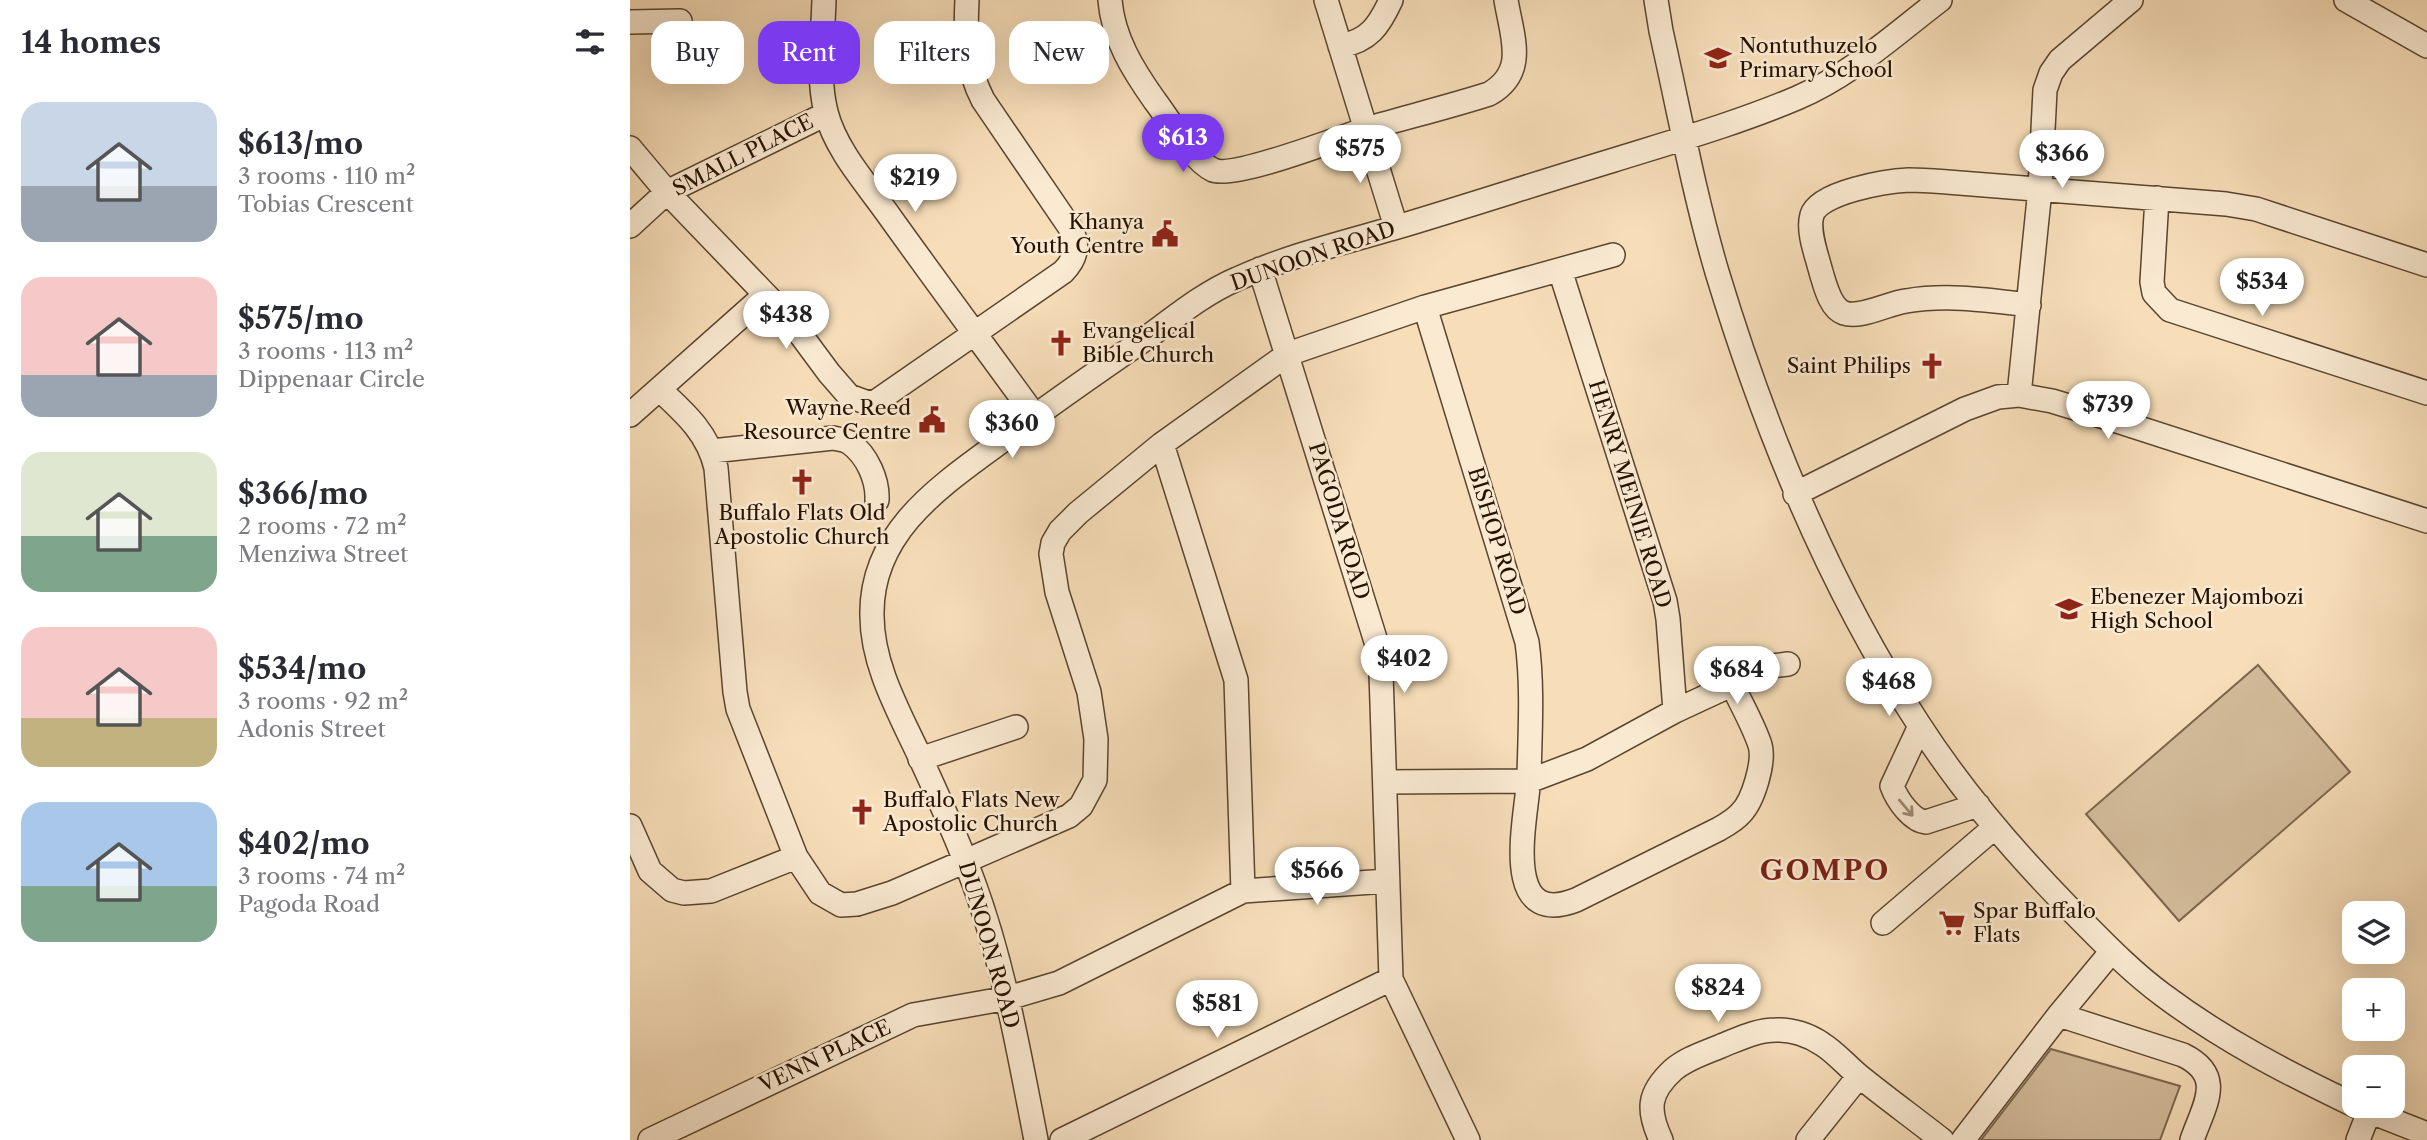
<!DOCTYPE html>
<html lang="en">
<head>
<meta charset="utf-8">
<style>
	body { margin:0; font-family:"Libre Caslon Text",serif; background:#f2f2f3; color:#2b2b33; height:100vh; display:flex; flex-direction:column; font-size:26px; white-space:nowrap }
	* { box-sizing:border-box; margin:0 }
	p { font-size:23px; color:#7c7c81 }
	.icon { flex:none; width:38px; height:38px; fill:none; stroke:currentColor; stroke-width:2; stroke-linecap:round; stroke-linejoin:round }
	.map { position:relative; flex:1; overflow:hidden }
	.panel { display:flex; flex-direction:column; background:#fff; width:630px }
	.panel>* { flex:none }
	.guide { position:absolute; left:21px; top:21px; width:665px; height:63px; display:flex; gap:14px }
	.fabs { position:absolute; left:1712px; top:901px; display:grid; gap:14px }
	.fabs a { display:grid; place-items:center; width:63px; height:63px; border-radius:14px; background:#fff; box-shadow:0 7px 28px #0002; font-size:35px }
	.price { position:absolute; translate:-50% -60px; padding:0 16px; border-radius:24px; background:#fff; color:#222; font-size:23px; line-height:46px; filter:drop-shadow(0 2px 4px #0008) }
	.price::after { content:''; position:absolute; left:50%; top:42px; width:21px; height:16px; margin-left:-10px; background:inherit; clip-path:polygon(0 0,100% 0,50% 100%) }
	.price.active { background:#7c3aed; color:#fff }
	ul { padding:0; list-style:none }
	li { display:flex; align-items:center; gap:21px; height:175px; padding:0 21px }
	li span { display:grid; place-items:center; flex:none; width:196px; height:140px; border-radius:21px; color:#555 }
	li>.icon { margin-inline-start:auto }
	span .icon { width:84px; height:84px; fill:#fffc; stroke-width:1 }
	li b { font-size:30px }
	h2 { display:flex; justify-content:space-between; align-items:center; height:84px; padding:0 21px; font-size:30px }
	.tag { padding:0 24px; border-radius:21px; background:#fff; box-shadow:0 7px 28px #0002; font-size:24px; line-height:63px }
	.tag.active { background:#7c3aed; color:#fff }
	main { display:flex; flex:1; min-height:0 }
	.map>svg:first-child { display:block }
</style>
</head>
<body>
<main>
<section class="panel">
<h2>14 homes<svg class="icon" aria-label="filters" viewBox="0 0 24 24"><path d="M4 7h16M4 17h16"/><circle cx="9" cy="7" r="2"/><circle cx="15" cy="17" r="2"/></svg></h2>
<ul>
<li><span style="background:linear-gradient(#c9d6e8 60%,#9aa5b1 0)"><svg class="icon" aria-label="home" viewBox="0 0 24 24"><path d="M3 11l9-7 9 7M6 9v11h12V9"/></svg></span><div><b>$613/mo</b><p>3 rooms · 110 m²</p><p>Tobias Crescent</p></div></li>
<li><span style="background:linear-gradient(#f6c9c9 70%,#9aa5b1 0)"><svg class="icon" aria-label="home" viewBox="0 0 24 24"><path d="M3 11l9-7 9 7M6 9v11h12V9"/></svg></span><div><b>$575/mo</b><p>3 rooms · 113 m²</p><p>Dippenaar Circle</p></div></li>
<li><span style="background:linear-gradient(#dfe7d0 60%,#7fa58c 0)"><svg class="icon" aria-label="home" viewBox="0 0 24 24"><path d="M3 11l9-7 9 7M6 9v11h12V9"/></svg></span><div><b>$366/mo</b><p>2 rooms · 72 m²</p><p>Menziwa Street</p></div></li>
<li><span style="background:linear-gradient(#f6c9c9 65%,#c2b280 0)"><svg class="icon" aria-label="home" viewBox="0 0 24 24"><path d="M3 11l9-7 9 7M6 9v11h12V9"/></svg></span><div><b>$534/mo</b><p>3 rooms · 92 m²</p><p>Adonis Street</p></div></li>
<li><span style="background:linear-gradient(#a9c7e8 60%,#7fa58c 0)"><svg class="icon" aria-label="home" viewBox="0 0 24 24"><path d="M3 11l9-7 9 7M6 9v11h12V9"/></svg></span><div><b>$402/mo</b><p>3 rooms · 74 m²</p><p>Pagoda Road</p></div></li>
</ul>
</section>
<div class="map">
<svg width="1797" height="1140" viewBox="0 0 1797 1140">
	<rect width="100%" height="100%" fill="#f7deb9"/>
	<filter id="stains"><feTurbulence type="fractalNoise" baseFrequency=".00286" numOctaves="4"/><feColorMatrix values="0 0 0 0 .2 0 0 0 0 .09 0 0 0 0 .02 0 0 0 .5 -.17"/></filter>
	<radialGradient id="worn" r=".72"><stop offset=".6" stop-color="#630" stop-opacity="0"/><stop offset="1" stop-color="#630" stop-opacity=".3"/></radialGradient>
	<path fill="#d3bb9a" stroke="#7c664e" stroke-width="2" d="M 1628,665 L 1720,772 L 1549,921 L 1456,814 Z
		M 1421,1049 L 1550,1086 L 1530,1140 L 1351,1140 Z"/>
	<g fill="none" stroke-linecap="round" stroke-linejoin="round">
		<g stroke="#5a452f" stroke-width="26">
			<path id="minor" d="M 194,0 C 193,36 187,77 196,112 C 206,151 237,184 260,217 C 308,284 357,350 405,416
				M 480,0 C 483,38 503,70 525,101 C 539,119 562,160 583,170 C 604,179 709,138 736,129 C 777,117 818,107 859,94 C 898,72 882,37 876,0
				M 696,0 L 766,227
				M 1026,0 L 1031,31 C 1049,111 1064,194 1087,272 C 1134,427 1199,587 1288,723 C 1331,790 1384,852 1440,909 C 1470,939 1499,970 1533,995 C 1593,1040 1657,1073 1724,1105
				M 1716,0 L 1797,46
				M 0,22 L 50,21
				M 710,46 C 739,41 749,26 761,0
				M 0,148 L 37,192 L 159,319 L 199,373 L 219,396 L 238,403 L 247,401 L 433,272 C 446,259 449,245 441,229 L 353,100 C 336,67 335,37 337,0
				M 1527,198 L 1522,282 L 1524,293 L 1540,310 L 1797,393
				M 0,226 L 37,192 L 196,114
				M 630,269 L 748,648 L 751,673 L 761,979 L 838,1140
				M 1399,305 C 1357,300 1317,294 1276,301 C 1259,303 1230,319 1214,313 C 1200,308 1195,285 1191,272 C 1187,256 1177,231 1182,215 C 1189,192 1257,181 1279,180 C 1292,180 1304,181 1317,182 L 1596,204 L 1626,209 L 1797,265
				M 795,307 L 897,642 C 903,686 900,733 899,777 C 897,815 868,930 946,900 L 1089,829 C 1096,825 1105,820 1111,813 C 1123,801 1135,762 1130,745 C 1123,724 1111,704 1102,684
				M 29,389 C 55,413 78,433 86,468 L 105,692 L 108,709 L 166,857 L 190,893 L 211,905 L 227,904 L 262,893 L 439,816 L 451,806 L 465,780 L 466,739 L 459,692 L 427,592 L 421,554 L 423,543 L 430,531 L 448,513 L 532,444 L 658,354 L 795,307 L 983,255
				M 1389,395 L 1410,189 L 1415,90 L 1421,73 L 1430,60 L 1501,0
				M 0,415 L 135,295
				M 82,451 L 203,438 C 208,439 216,440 220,443 C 237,455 248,480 247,500
				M 1165,494 L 1335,409 L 1368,397 L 1389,395 L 1422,401 L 1481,419 L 1797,521
				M 1045,711 L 1142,666 L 1158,664
				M 1290,726 L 1262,786 C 1267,800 1282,821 1296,822 L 1348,805
				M 290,759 L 386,727
				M 755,782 L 899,781 L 957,759 L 1045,711 L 1038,619 L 1035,601 L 930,270
				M 0,826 L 20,871 L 42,890 L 54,893 L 81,891 L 166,857
				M 613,891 L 757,881
				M 1253,923 L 1365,827
				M 1429,1015 L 1553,1055 C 1596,1076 1574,1105 1562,1140
				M 1726,1106 L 1797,1134
				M 20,1140 L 283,1015 L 378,998 L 429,983 L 613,891 L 606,680 L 532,444
				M 406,1140 C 389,1053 374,965 343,881 C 327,838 308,796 289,755 C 269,712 242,665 242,616 C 240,531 312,485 373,440 C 419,405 467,372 515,339 C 544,318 574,293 607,279 C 658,256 712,243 764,228 C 838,206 911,182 984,160 C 1045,141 1108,123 1167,98 C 1221,75 1264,35 1310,0
				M 432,1140 L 761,979
				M 1031,1140 C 1017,1110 1018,1093 1043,1070 C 1057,1058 1075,1053 1091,1046 C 1109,1039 1126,1030 1146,1030 C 1161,1029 1179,1035 1192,1044 C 1205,1052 1216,1065 1228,1075 C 1255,1097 1284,1118 1312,1140
				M 1178,1140 L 1229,1076
				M 1333,1140 L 1429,1015 L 1482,951
				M 1728,1140 L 1739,1112"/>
		</g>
		<use href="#minor" stroke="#faead2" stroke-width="23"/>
	</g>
	<defs><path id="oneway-shaft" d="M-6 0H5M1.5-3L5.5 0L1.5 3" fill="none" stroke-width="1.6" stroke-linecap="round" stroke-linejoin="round" transform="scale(1.75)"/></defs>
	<use stroke="#9b8974" href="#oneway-shaft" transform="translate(1276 808) rotate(50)"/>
	<defs>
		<g id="school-bare" transform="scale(2.1)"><path d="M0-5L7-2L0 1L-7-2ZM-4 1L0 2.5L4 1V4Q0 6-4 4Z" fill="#8f2418" stroke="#faead2" stroke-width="2.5" paint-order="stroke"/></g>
		<g id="civic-bare" transform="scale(2.1)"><path d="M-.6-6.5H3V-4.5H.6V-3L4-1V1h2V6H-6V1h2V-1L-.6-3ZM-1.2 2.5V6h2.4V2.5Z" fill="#8f2418" stroke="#faead2" stroke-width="2.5" paint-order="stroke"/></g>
		<g id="church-bare" transform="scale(2.1)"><path d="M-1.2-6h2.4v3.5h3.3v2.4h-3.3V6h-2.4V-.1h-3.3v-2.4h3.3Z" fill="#8f2418" stroke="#faead2" stroke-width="2.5" paint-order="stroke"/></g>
		<g id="supermarket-bare" transform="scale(2.1)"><path d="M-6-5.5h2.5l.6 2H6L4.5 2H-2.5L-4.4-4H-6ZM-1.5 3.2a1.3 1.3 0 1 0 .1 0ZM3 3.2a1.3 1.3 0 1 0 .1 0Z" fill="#8f2418" stroke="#faead2" stroke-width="2.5" paint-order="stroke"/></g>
	</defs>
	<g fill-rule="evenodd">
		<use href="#school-bare" x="1088" y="58"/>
		<use href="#civic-bare" x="535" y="234"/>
		<use href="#church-bare" x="431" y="343"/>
		<use href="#church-bare" x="1302" y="366"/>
		<use href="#civic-bare" x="302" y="420"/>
		<use href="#church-bare" x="172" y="482"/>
		<use href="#school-bare" x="1439" y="609"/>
		<use href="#church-bare" x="232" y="812"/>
		<use href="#supermarket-bare" x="1322" y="923"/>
	</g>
	<g text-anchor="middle" stroke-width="5" stroke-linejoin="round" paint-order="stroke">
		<g font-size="21" fill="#261201" stroke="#faead2" text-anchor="start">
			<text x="1109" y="53">Nontuthuzelo<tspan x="1109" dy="24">Primary School</tspan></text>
			<text x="514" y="229" text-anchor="end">Khanya<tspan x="514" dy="24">Youth Centre</tspan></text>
			<text x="452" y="338">Evangelical<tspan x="452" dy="24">Bible Church</tspan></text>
			<text x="1281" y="373" text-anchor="end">Saint Philips</text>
			<text x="281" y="415" text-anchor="end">Wayne Reed<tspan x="281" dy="24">Resource Centre</tspan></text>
			<text x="172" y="520" text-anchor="middle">Buffalo Flats Old<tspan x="172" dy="24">Apostolic Church</tspan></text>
			<text x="1460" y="604">Ebenezer Majombozi<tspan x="1460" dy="24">High School</tspan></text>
			<text x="253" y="807">Buffalo Flats New<tspan x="253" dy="24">Apostolic Church</tspan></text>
			<text x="1343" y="918">Spar Buffalo<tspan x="1343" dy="24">Flats</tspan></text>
		</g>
		<g font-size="21" fill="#261201" stroke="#faead2">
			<text transform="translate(113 155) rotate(-27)" y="7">SMALL PLACE</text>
			<text transform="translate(683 256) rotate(-19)" y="7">DUNOON ROAD</text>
			<text transform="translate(1000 494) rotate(73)" y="7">HENRY MEINIE ROAD</text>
			<text transform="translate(709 521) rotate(73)" y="7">PAGODA ROAD</text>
			<text transform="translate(867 541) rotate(73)" y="7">BISHOP ROAD</text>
			<text transform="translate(359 945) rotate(74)" y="7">DUNOON ROAD</text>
			<text transform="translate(195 1056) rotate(-25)" y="7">VENN PLACE</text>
		</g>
		<g font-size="28" font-weight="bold" letter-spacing="2" fill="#7a1f14" stroke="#faead2">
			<text x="1195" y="880">GOMPO</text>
		</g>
	</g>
	<rect width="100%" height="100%" filter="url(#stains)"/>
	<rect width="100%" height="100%" fill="url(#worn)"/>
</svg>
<div class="fabs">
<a><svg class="icon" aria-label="layers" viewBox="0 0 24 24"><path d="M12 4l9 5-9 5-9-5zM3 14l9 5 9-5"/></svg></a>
<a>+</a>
<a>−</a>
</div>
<b class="price active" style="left:553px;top:174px">$613</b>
<b class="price" style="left:730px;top:185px">$575</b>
<b class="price" style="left:1432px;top:190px">$366</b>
<b class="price" style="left:285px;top:214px">$219</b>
<b class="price" style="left:1632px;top:318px">$534</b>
<b class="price" style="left:156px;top:351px">$438</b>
<b class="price" style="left:1478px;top:441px">$739</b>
<b class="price" style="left:382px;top:460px">$360</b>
<b class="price" style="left:774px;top:695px">$402</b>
<b class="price" style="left:1107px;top:706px">$684</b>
<b class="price" style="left:1259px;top:718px">$468</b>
<b class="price" style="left:687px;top:907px">$566</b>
<b class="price" style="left:1088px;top:1024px">$824</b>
<b class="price" style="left:587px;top:1040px">$581</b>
<div class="guide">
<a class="tag">Buy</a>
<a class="tag active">Rent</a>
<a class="tag">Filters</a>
<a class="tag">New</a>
</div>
</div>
</main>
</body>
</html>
